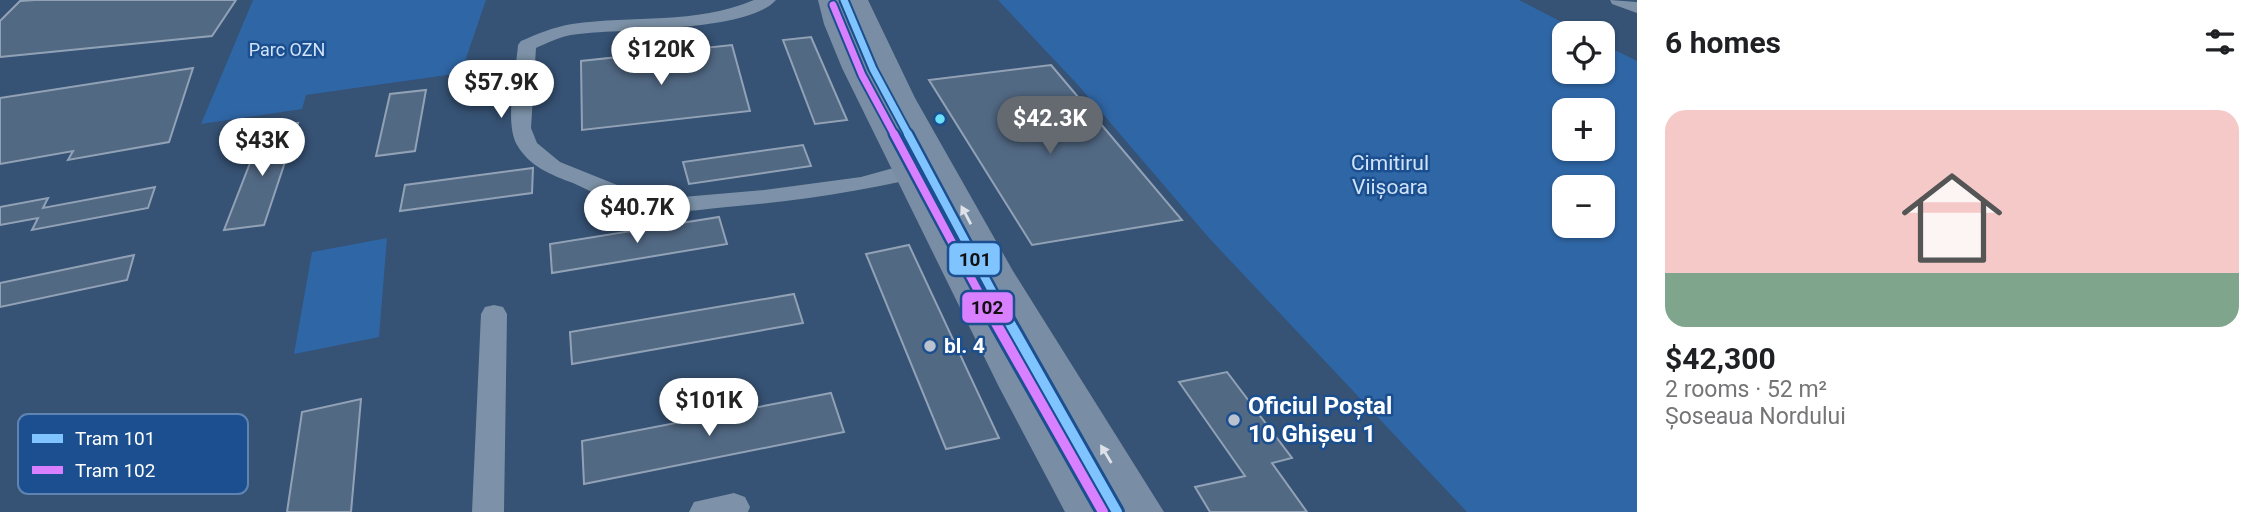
<!DOCTYPE html>
<html lang="en">
<head>
<meta charset="utf-8">
<style>
	body { margin:0; font-family:Roboto,sans-serif; background:#f6f6f6; color:#202124; height:100vh; display:flex; flex-direction:column; font-size:26px; white-space:nowrap }
	* { box-sizing:border-box; margin:0 }
	p { font-size:23px; color:#757577 }
	.icon { flex:none; width:38px; height:38px; fill:none; stroke:currentColor; stroke-width:2; stroke-linecap:round; stroke-linejoin:round }
	.map { position:relative; flex:1; overflow:hidden }
	.side { display:flex; flex-direction:column; background:#fff; width:630px }
	.side>* { flex:none }
	.controls { position:absolute; left:1552px; top:21px; display:grid; gap:14px }
	.controls a { display:grid; place-items:center; width:63px; height:63px; border-radius:14px; background:#fff; box-shadow:0 2px 5px #0004; font-size:35px }
	.price { position:absolute; translate:-50% -60px; padding:0 16px; border-radius:24px; background:#fff; color:#222; font-size:23px; line-height:46px; filter:drop-shadow(0 2px 4px #0008) }
	.price::after { content:''; position:absolute; left:50%; top:42px; width:21px; height:16px; margin-left:-10px; background:inherit; clip-path:polygon(0 0,100% 0,50% 100%) }
	.price.active { background:#656970; color:#fff }
	ul { padding:0; list-style:none }
	li { display:grid; align-content:center; gap:14px; height:371px; padding:0 28px }
	li span { display:grid; place-items:center; height:217px; border-radius:21px; color:#555 }
	li>.icon { margin-inline-start:auto }
	span .icon { width:126px; height:126px; fill:#fffc; stroke-width:1 }
	li b { font-size:30px }
	h2 { display:flex; justify-content:space-between; align-items:center; height:84px; padding:0 28px; font-size:30px }
	main { display:flex; flex:1; min-height:0 }
	.map>svg:first-child { display:block }
</style>
</head>
<body>
<main>
<div class="map">
<svg width="1637" height="512" viewBox="0 0 1637 512">
	<rect width="100%" height="100%" fill="#365274"/>
	<path fill="#2f66a5" fill-rule="evenodd" d="M 253,0 L 486,0 L 461,73 L 306,95 L 302,109 L 201,124 Z
		M 998,0 L 1519,0 L 1583,33 L 1564,33 L 1564,72 L 1603,72 L 1603,44 L 1637,61 L 1637,512 L 1467,512 L 1209,238 L 1078,85 ZM 1603,110 L 1603,149 L 1564,149 L 1564,110 ZM 1603,187 L 1603,226 L 1564,226 L 1564,187 Z
		M 387,238 L 379,337 L 294,354 L 312,252 Z"/>
	<path fill="#526984" stroke="#92a2b6" stroke-width="2" d="M 35,0 L 236,0 L 212,36 L 0,57 L 0,21 L 20,1 Z
		M 811,37 L 847,120 L 815,124 L 783,40 Z
		M 732,45 L 750,111 L 582,130 L 581,61 Z
		M 1051,65 L 1182,220 L 1032,245 L 929,80 Z
		M 193,68 L 169,142 L 68,160 L 73,151 L 0,164 L 0,98 Z
		M 426,90 L 415,151 L 376,156 L 390,94 Z
		M 298,123 L 264,225 L 224,230 L 264,127 Z
		M 803,145 L 811,166 L 689,184 L 683,162 Z
		M 533,168 L 532,193 L 400,211 L 405,185 Z
		M 155,187 L 148,208 L 32,230 L 38,218 L 0,225 L 0,207 L 48,198 L 43,208 Z
		M 719,217 L 727,244 L 552,273 L 550,244 Z
		M 909,245 L 999,438 L 946,449 L 866,254 Z
		M 134,255 L 127,280 L 0,307 L 0,283 Z
		M 794,294 L 803,323 L 572,364 L 570,332 Z
		M 1227,372 L 1292,458 L 1272,463 L 1307,512 L 1210,512 L 1195,487 L 1245,476 L 1179,382 Z
		M 831,393 L 844,432 L 584,484 L 582,441 Z
		M 361,399 L 351,512 L 287,512 L 302,412 Z"/>
	<g fill="none" stroke-linecap="round" stroke-linejoin="round">
		<path fill="#7d92a8" fill-rule="evenodd" d="M 754,0 L 776,0 C 747,33 615,28 571,35 C 559,37 547,43 536,48 L 531,128 L 537,143 L 560,162 L 642,195 L 671,198 L 764,190 L 861,177 L 908,164 L 940,159 L 948,161 L 951,166 L 948,171 C 875,189 802,201 727,207 C 697,210 667,215 637,209 C 615,205 593,192 573,183 C 551,175 529,166 517,145 C 504,122 516,72 518,45 L 521,41 C 537,34 554,27 572,24 C 633,15 695,25 754,0 Z
			M 1610,0 L 1637,2 L 1637,13 L 1612,4 Z
			M 494,305 L 503,307 L 507,314 L 504,512 L 472,512 L 481,314 L 485,307 Z
			M 734,493 L 745,497 L 750,507 L 748,512 L 689,512 L 694,502 Z"/>
		<path fill="#798da4" fill-rule="evenodd" d="M 818,0 L 842,0 L 848,24 L 868,68 L 970,257 L 887,98 L 844,0 L 868,0 L 915,98 L 1013,271 L 1164,512 L 1116,512 L 983,281 L 1112,512 L 1065,512 L 999,387 L 842,68 L 824,24 Z"/>
		<g stroke="#1b4f8f" stroke-width="11">
			<path id="tram-1-far2" d="M 844,0 L 873,69 L 909,136"/>
		</g>
		<g stroke="#1b4f8f" stroke-width="13">
			<path id="tram-1-far1" d="M 908,134 L 999,304"/>
		</g>
		<g stroke="#1b4f8f" stroke-width="16">
			<path id="tram-1" d="M 998,302 L 1117,512"/>
		</g>
		<g stroke="#1b4f8f" stroke-width="11">
			<path id="tram-2-far2" d="M 833,5 L 862,75 L 895,136"/>
		</g>
		<g stroke="#1b4f8f" stroke-width="13">
			<path id="tram-2-far1" d="M 894,134 L 985,304"/>
		</g>
		<g stroke="#1b4f8f" stroke-width="16">
			<path id="tram-2" d="M 984,302 L 1103,512"/>
		</g>
		<use href="#tram-1-far2" stroke="#80c4ff" stroke-width="7"/>
		<use href="#tram-1-far1" stroke="#80c4ff" stroke-width="8"/>
		<use href="#tram-1" stroke="#80c4ff" stroke-width="10"/>
		<use href="#tram-2-far2" stroke="#d880ff" stroke-width="7"/>
		<use href="#tram-2-far1" stroke="#d880ff" stroke-width="8"/>
		<use href="#tram-2" stroke="#d880ff" stroke-width="10"/>
	</g>
	<defs><path id="oneway-solid" d="M-6-.8H1V-3.2L6.5 0L1 3.2V.8H-6Z" transform="scale(1.75)"/></defs>
	<g fill="#dee2e8">
		<use href="#oneway-solid" transform="translate(966 215) rotate(-118)"/>
		<use href="#oneway-solid" transform="translate(1106 454) rotate(-121)"/>
	</g>
	<circle fill="#6ddff8" stroke="#1b4f8f" stroke-width="2.5" cx="940" cy="119" r="6"/>
	<g fill="#b9c2ce" stroke="#1b4f8f" stroke-width="2.5">
		<circle cx="930" cy="346" r="7"/>
		<circle cx="1234" cy="420" r="7"/>
	</g>
	<g text-anchor="middle" stroke-width="5" stroke-linejoin="round" paint-order="stroke">
		<g font-size="18" fill="#cfe3fa" stroke="#1b4f8f">
			<text x="287" y="56">Parc OZN</text>
		</g>
		<g font-size="21" fill="#cfe3fa" stroke="#1b4f8f">
			<text x="1390" y="170">Cimitirul<tspan x="1390" dy="24">Viișoara</tspan></text>
		</g>
		<g font-size="21" font-weight="bold" fill="#fff" stroke="#1b4f8f" text-anchor="start">
			<text x="944" y="353">bl. 4</text>
		</g>
		<g font-size="24" font-weight="bold" fill="#fff" stroke="#1b4f8f" text-anchor="start">
			<text x="1248" y="414">Oficiul Poștal<tspan x="1248" dy="28">10 Ghișeu 1</tspan></text>
		</g>
	</g>
	<rect x="18" y="414" width="230" height="80" rx="10" fill="#1b4f8f" stroke="#5f84b1" stroke-width="2"/>
	<rect x="32" y="434" width="31" height="9" fill="#80c4ff"/>
	<rect x="32" y="466" width="31" height="8" fill="#d880ff"/>
	<g font-size="19" fill="#fff">
		<text x="75" y="445">Tram 101</text>
		<text x="75" y="477">Tram 102</text>
	</g>
	<g stroke="#1b4f8f" stroke-width="2.5">
		<rect x="948" y="242" width="53" height="34" rx="7" fill="#80c4ff"/>
		<rect x="961" y="291" width="53" height="33" rx="7" fill="#d880ff"/>
	</g>
	<g font-size="19" text-anchor="middle" font-weight="bold" fill="#111">
		<text x="975" y="266">101</text>
		<text x="987" y="314">102</text>
	</g>
</svg>
<div class="controls">
<a><svg class="icon" aria-label="locate" viewBox="0 0 24 24"><circle cx="12" cy="12" r="6"/><path d="M12 2v4M12 18v4M2 12h4M18 12h4"/></svg></a>
<a>+</a>
<a>−</a>
</div>
<b class="price" style="left:661px;top:87px">$120K</b>
<b class="price" style="left:501px;top:120px">$57.9K</b>
<b class="price active" style="left:1050px;top:156px">$42.3K</b>
<b class="price" style="left:262px;top:178px">$43K</b>
<b class="price" style="left:637px;top:245px">$40.7K</b>
<b class="price" style="left:709px;top:438px">$101K</b>
</div>
<section class="side">
<h2>6 homes<svg class="icon" aria-label="filters" viewBox="0 0 24 24"><path d="M4 7h16M4 17h16"/><circle cx="9" cy="7" r="2"/><circle cx="15" cy="17" r="2"/></svg></h2>
<ul>
<li><span style="background:linear-gradient(#f6c9c9 75%,#7fa58c 0)"><svg class="icon" aria-label="home" viewBox="0 0 24 24"><path d="M3 11l9-7 9 7M6 9v11h12V9"/></svg></span><div><b>$42,300</b><p>2 rooms · 52 m²</p><p>Șoseaua Nordului</p></div></li>
</ul>
</section>
</main>
</body>
</html>
